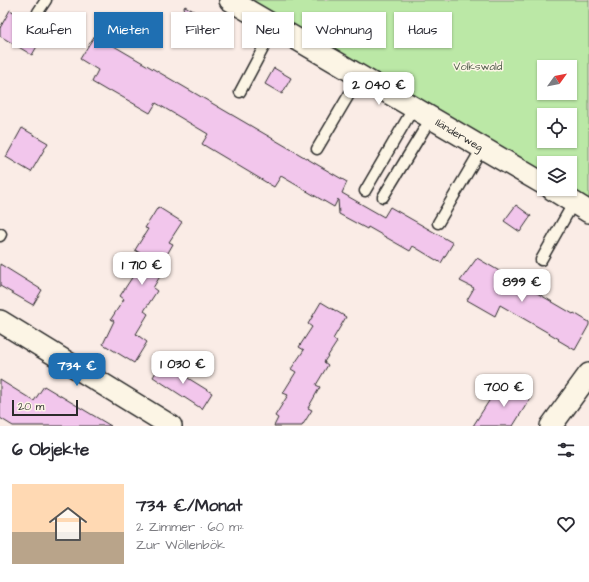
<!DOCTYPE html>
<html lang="de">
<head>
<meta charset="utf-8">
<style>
	body { margin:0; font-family:"Architects Daughter",sans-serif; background:#f2f2f3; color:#2b2b33; height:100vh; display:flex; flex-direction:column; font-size:15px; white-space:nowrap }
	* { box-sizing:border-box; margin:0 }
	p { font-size:13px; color:#7c7c81 }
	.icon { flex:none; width:22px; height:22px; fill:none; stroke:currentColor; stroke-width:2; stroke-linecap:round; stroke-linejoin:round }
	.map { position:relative; height:426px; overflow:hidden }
	.panel { display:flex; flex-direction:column; background:#fff; flex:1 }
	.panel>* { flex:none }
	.guide { position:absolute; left:12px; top:12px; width:565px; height:36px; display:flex; gap:8px }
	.needle { width:26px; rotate:57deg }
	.controls { position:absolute; left:537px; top:60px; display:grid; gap:8px }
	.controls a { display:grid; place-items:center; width:40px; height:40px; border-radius:0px; background:#fff; box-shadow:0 1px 3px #0004; font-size:20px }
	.scale { position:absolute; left:12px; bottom:10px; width:66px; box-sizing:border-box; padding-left:4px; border:2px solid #2b2b2b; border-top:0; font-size:11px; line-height:14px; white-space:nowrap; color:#2b2b2b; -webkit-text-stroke:3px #fcf5e5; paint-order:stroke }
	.price { position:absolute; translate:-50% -34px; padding:0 9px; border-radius:8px; background:#fff; color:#222; font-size:13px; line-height:26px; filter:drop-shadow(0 1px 2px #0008) }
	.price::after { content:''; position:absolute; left:50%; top:24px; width:12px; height:9px; margin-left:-6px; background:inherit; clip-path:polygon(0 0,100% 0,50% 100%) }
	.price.selected { background:#1f6fb2; color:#fff }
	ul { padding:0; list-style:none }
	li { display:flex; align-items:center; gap:12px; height:100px; padding:0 12px }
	li span { display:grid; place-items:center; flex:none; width:112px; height:80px; border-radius:0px; color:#555 }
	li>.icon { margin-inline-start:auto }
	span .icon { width:48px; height:48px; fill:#fffc; stroke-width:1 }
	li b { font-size:17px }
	h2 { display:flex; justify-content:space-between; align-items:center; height:48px; padding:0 12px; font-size:17px }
	.pill { padding:0 14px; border-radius:0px; background:#fff; box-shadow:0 1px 3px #0004; font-size:14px; line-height:36px }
	.pill.selected { background:#1f6fb2; color:#fff }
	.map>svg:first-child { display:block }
</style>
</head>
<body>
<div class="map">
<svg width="589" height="426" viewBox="0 0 589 426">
	<rect width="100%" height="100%" fill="#faece6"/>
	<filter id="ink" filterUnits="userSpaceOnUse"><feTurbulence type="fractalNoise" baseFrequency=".025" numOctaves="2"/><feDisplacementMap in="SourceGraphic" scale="8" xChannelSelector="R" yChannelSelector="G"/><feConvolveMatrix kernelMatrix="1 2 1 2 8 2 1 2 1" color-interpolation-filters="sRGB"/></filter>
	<g filter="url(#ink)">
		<path fill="#bbe8a6" stroke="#738a68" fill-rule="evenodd" d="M 233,0 L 589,0 L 589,209 L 570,189 L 570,163 L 544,163 L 544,182 ZM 544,67 L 570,67 L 570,93 L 544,93 ZM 544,115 L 570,115 L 570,141 L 544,141 Z"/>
		<path fill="#f2c6ec" stroke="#2b2b2b" d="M 185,6 L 202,16 L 192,33 L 175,23 Z
			M 10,10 L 46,31 L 32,55 L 0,36 L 0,28 Z
			M 95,35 L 347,182 L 342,193 L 384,217 L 390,207 L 453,243 L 441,263 L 413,246 L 410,251 L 368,227 L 367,229 L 339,214 L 338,199 L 334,207 L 281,176 L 274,187 L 202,144 L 208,134 L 156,103 L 150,113 L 110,90 L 109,92 L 92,82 L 98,70 L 80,59 Z
			M 274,68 L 291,78 L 282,94 L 265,84 Z
			M 22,128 L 48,143 L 31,172 L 6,157 Z
			M 516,205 L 531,216 L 520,232 L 504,221 Z
			M 158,207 L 182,222 L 169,242 L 173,244 L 161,265 L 165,268 L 153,288 L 157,291 L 144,311 L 148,314 L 136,334 L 147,342 L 134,363 L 103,344 L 114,321 L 111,319 L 124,299 L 120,296 L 133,276 L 128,273 L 140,253 L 135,250 L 148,229 L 145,228 Z
			M 477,258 L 573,314 L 574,313 L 589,322 L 589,325 L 575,350 L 558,340 L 559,339 L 500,305 L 495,316 L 467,300 L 474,288 L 460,281 Z
			M 0,264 L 42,290 L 33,305 L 0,286 Z
			M 321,302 L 346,317 L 333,339 L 337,342 L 324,362 L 328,365 L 316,385 L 320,387 L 308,408 L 312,410 L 302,426 L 274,426 L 278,418 L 275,416 L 288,395 L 283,393 L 296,372 L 291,369 L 304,350 L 299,347 L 312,327 L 308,324 Z
			M 162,362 L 212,393 L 202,409 L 153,377 Z
			M 0,380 L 34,401 L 44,386 L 111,426 L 13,426 L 0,418 Z
			M 508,383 L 531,397 L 513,426 L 473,426 L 494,393 L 500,396 Z"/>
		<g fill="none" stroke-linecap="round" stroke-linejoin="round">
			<g stroke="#2b2b2b" stroke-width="13">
				<path id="lane" d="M 38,12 L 46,0
					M 240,92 L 275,26
					M 317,149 L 360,76
					M 365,191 L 414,107
					M 383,197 L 431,118
					M 438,223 L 482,148
					M 0,236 L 1,234
					M 541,260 L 574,202"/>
			</g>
			<g stroke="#2b2b2b" stroke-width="24">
				<g id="street">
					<path id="s1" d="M 230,0 L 544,184"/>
					<path d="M 552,189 L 589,212"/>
					<path d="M 0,321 L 171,426"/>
					<path d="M 551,426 L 589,374"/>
				</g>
			</g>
			<use href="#lane" stroke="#fcf5e5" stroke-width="10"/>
			<use href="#street" stroke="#fcf5e5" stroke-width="21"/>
		</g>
	</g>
	<g text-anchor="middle" stroke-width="3" stroke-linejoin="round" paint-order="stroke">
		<g font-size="11" fill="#4f5a4a" stroke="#fcf5e5">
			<text x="478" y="70">Volkswald</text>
		</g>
		<g font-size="11" fill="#2b2b2b" stroke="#fcf5e5">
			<text dy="4" stroke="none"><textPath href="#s1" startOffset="266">Iländerweg</textPath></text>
		</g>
	</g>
</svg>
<div class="controls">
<a><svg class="needle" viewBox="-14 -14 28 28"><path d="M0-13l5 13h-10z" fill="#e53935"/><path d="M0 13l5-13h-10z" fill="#7c7c81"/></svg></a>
<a><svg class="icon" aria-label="locate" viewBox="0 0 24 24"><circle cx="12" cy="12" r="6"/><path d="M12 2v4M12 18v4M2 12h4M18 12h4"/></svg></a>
<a><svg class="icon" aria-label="layers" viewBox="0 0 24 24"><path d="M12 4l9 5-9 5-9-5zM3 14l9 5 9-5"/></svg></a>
</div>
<div class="scale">20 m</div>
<b class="price" style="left:379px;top:106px">2 040 €</b>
<b class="price" style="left:142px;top:286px">1 710 €</b>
<b class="price" style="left:522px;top:303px">899 €</b>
<b class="price" style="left:183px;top:385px">1 030 €</b>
<b class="price selected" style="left:77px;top:387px">734 €</b>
<b class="price" style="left:504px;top:408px">700 €</b>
<div class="guide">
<a class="pill">Kaufen</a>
<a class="pill selected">Mieten</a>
<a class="pill">Filter</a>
<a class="pill">Neu</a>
<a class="pill">Wohnung</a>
<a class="pill">Haus</a>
</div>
</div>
<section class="panel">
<h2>6 Objekte<svg class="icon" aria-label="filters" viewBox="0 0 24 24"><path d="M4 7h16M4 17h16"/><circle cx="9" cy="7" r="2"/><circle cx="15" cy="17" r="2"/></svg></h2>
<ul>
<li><span style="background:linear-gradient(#ffd9b3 60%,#b9a48a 0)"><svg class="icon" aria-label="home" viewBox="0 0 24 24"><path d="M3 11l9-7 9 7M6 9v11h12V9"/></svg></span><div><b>734 €/Monat</b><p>2 Zimmer · 60 m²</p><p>Zur Wöllenbök</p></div><svg class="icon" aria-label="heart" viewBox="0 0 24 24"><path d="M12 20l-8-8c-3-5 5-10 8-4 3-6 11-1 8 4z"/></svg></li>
</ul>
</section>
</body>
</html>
